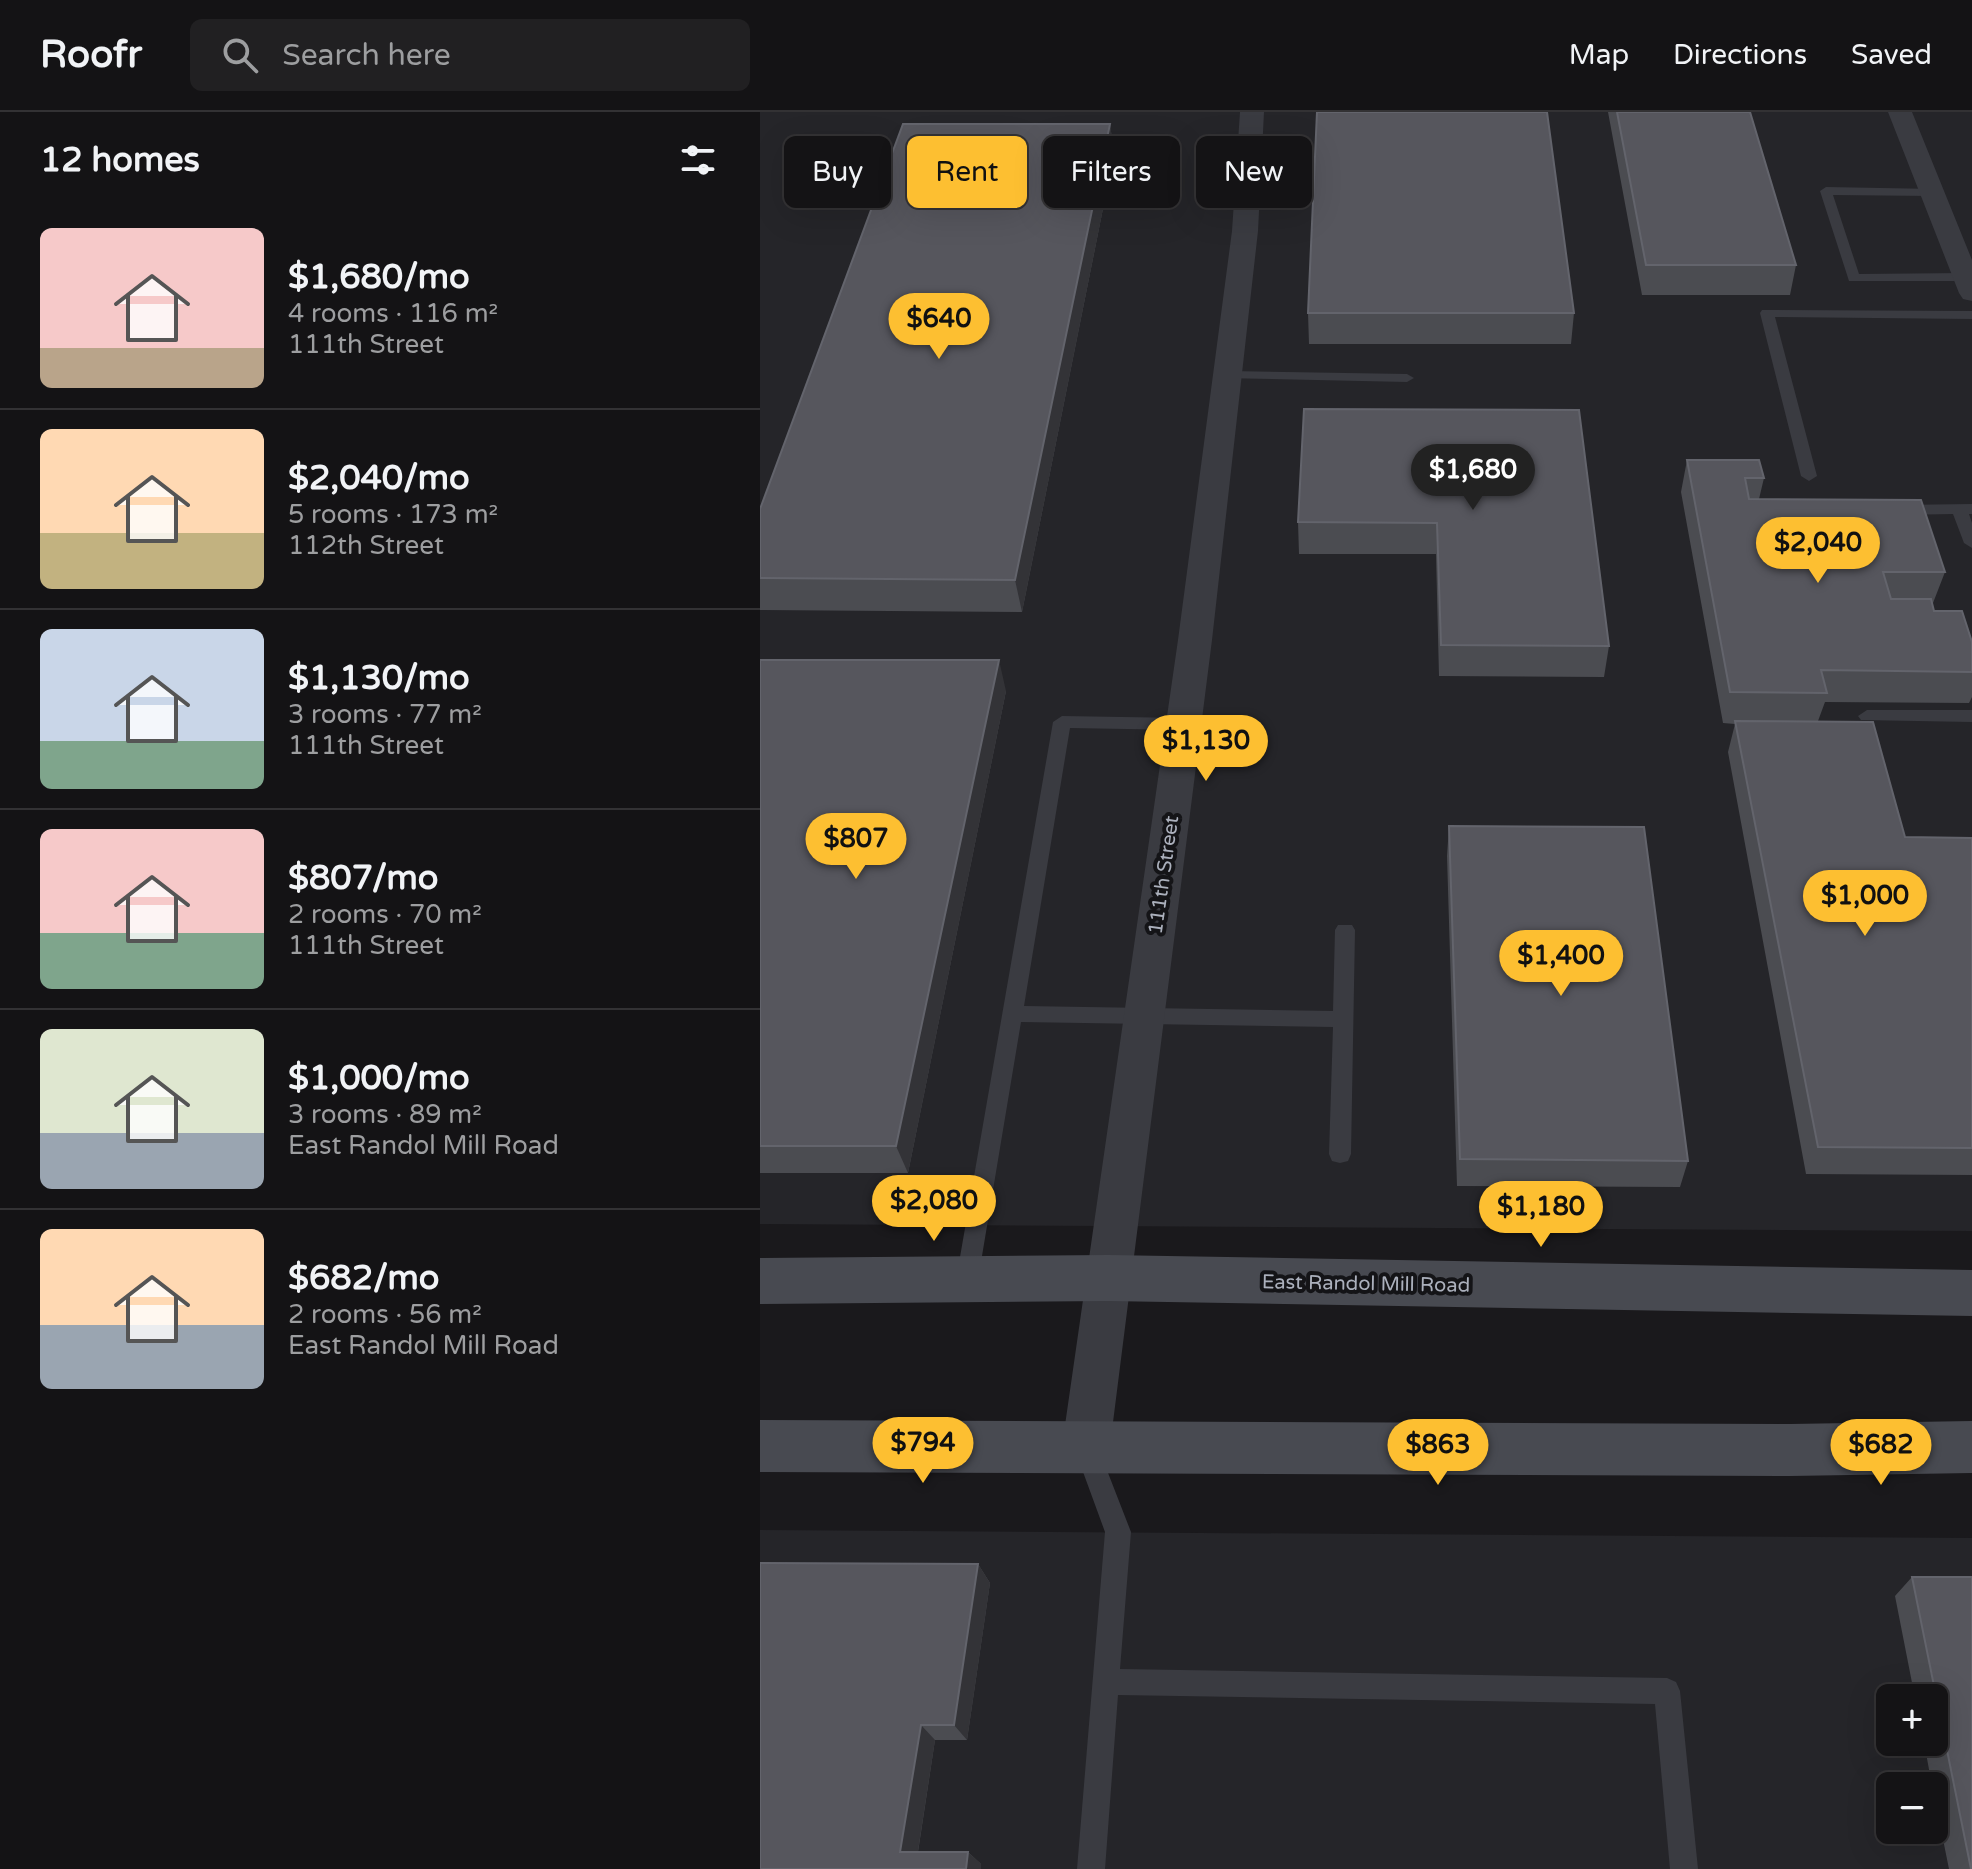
<!DOCTYPE html>
<html lang="en">
<head>
<meta charset="utf-8">
<style>
	body { margin:0; font-family:"Varela Round",sans-serif; background:#212022; color:#f1f3f6; height:100vh; display:flex; flex-direction:column; font-size:30px; white-space:nowrap }
	* { box-sizing:border-box; margin:0 }
	p { font-size:26px; color:#9d9ea0 }
	.icon { flex:none; width:44px; height:44px; fill:none; stroke:currentColor; stroke-width:2; stroke-linecap:round; stroke-linejoin:round }
	.map { position:relative; flex:1; overflow:hidden }
	.drawer { display:flex; flex-direction:column; background:#141315; width:760px }
	.drawer>* { flex:none }
	.top-card { position:absolute; left:24px; top:24px; width:760px; height:72px; display:flex; gap:16px }
	.controls { position:absolute; left:1116px; top:1572px; display:grid; gap:16px }
	.controls a { display:grid; place-items:center; width:72px; height:72px; border-radius:12px; background:#141315; box-shadow:0 8px 32px #0002,0 0 0 2px #333234; font-size:40px }
	.price { position:absolute; translate:-50% -68px; padding:0 18px; border-radius:28px; background:#fdbf31; color:#111; font-size:26px; line-height:52px; filter:drop-shadow(0 2px 4px #0008) }
	.price::after { content:''; position:absolute; left:50%; top:48px; width:24px; height:18px; margin-left:-12px; background:inherit; clip-path:polygon(0 0,100% 0,50% 100%) }
	.price.on { background:#222; color:#fff }
	ul { padding:0; list-style:none }
	li { display:flex; align-items:center; gap:24px; height:200px; padding:0 40px }
	li+li { border-top:2px solid #333234 }
	li span { display:grid; place-items:center; flex:none; width:224px; height:160px; border-radius:12px; color:#555 }
	li>.icon { margin-inline-start:auto }
	span .icon { width:96px; height:96px; fill:#fffc; stroke-width:1 }
	li b { font-size:34px }
	h2 { display:flex; justify-content:space-between; align-items:center; height:96px; padding:0 40px; font-size:34px }
	.tag { padding:0 28px; border-radius:12px; background:#141315; box-shadow:0 8px 32px #0002,0 0 0 2px #333234; font-size:28px; line-height:72px }
	.tag.on { background:#fdbf31; color:#111 }
	header { display:flex; align-items:center; gap:48px; box-sizing:border-box; height:112px; padding:0 40px; background:#141315; border-bottom:2px solid #333234 }
	header strong { font-size:38px }
	nav { display:flex; gap:44px; margin-inline-start:auto; font-size:28px }
	.search { width:560px; height:72px; background:#212022; display:flex; align-items:center; gap:20px; box-sizing:border-box; padding:0 28px; border-radius:12px; color:#9d9ea0; font-size:30px }
	main { display:flex; flex:1; min-height:0 }
	.map>svg:first-child { display:block }
</style>
</head>
<body>
<header>
<strong>Roofr</strong>
<div class="search"><svg class="icon" aria-label="search" viewBox="0 0 24 24"><circle cx="10" cy="10" r="6"/><path d="M15 15l6 6"/></svg>Search here</div>
<nav><a>Map</a><a>Directions</a><a>Saved</a></nav>
</header>
<main>
<section class="drawer">
<h2>12 homes<svg class="icon" aria-label="filters" viewBox="0 0 24 24"><path d="M4 7h16M4 17h16"/><circle cx="9" cy="7" r="2"/><circle cx="15" cy="17" r="2"/></svg></h2>
<ul>
<li><span style="background:linear-gradient(#f6c9c9 75%,#b9a48a 0)"><svg class="icon" aria-label="home" viewBox="0 0 24 24"><path d="M3 11l9-7 9 7M6 9v11h12V9"/></svg></span><div><b>$1,680/mo</b><p>4 rooms · 116 m²</p><p>111th Street</p></div></li>
<li><span style="background:linear-gradient(#ffd9b3 65%,#c2b280 0)"><svg class="icon" aria-label="home" viewBox="0 0 24 24"><path d="M3 11l9-7 9 7M6 9v11h12V9"/></svg></span><div><b>$2,040/mo</b><p>5 rooms · 173 m²</p><p>112th Street</p></div></li>
<li><span style="background:linear-gradient(#c9d6e8 70%,#7fa58c 0)"><svg class="icon" aria-label="home" viewBox="0 0 24 24"><path d="M3 11l9-7 9 7M6 9v11h12V9"/></svg></span><div><b>$1,130/mo</b><p>3 rooms · 77 m²</p><p>111th Street</p></div></li>
<li><span style="background:linear-gradient(#f6c9c9 65%,#7fa58c 0)"><svg class="icon" aria-label="home" viewBox="0 0 24 24"><path d="M3 11l9-7 9 7M6 9v11h12V9"/></svg></span><div><b>$807/mo</b><p>2 rooms · 70 m²</p><p>111th Street</p></div></li>
<li><span style="background:linear-gradient(#dfe7d0 65%,#9aa5b1 0)"><svg class="icon" aria-label="home" viewBox="0 0 24 24"><path d="M3 11l9-7 9 7M6 9v11h12V9"/></svg></span><div><b>$1,000/mo</b><p>3 rooms · 89 m²</p><p>East Randol Mill Road</p></div></li>
<li><span style="background:linear-gradient(#ffd9b3 60%,#9aa5b1 0)"><svg class="icon" aria-label="home" viewBox="0 0 24 24"><path d="M3 11l9-7 9 7M6 9v11h12V9"/></svg></span><div><b>$682/mo</b><p>2 rooms · 56 m²</p><p>East Randol Mill Road</p></div></li>
</ul>
</section>
<div class="map">
<svg width="1212" height="1757" viewBox="0 0 1212 1757">
	<rect width="100%" height="100%" fill="#1a191c"/>
	<path fill="#252529" fill-rule="evenodd" d="M 0,0 L 1212,0 L 1212,1119 L 0,1112 Z
		M 0,1418 L 1212,1426 L 1212,1757 L 0,1757 ZM 1130,1586 L 1174,1586 L 1174,1630 L 1130,1630 ZM 1130,1674 L 1174,1674 L 1174,1718 L 1130,1718 Z"/>
	<g fill="none" stroke-linecap="round" stroke-linejoin="round">
		<path fill="#3a3b41" fill-rule="evenodd" d="M 1066,75 L 1176,77 L 1178,80 L 1172,84 L 1073,83 L 1099,162 L 1206,161 L 1212,166 L 1206,169 L 1089,169 L 1060,79 Z
			M 1002,198 L 1212,199 L 1212,207 L 1015,205 L 1057,364 L 1049,369 L 1041,364 L 1000,201 Z
			M 467,259 L 647,262 L 654,266 L 647,270 L 462,266 L 462,260 Z
			M 1212,392 L 1212,402 L 1209,402 L 1212,411 L 1212,436 L 1204,431 L 1193,402 L 1139,403 L 1131,398 L 1139,393 Z
			M 1107,598 L 1212,598 L 1212,610 L 1101,608 L 1098,604 Z
			M 302,604 L 423,606 L 432,612 L 423,618 L 310,616 L 264,894 L 573,899 L 575,818 L 578,813 L 592,813 L 595,818 L 591,1042 L 588,1049 L 580,1051 L 572,1049 L 569,1042 L 573,915 L 261,910 L 218,1168 L 215,1175 L 207,1178 L 199,1175 L 196,1168 L 293,610 Z
			M 327,1326 L 336,1330 L 371,1420 L 360,1557 L 907,1566 L 916,1570 L 920,1579 L 938,1757 L 910,1757 L 895,1592 L 358,1583 L 345,1757 L 317,1757 L 345,1420 L 315,1338 L 318,1330 Z"/>
		<path fill="#3a3b41" fill-rule="evenodd" d="M 480,0 L 504,0 L 498,119 L 452,528 L 350,1334 L 343,1351 L 326,1358 L 309,1351 L 302,1334 L 418,528 L 472,119 Z
			M 1128,0 L 1152,0 L 1212,148 L 1212,189 L 1203,187 L 1199,181 Z"/>
		<path fill="#484a51" fill-rule="evenodd" d="M 348,1143 L 1212,1158 L 1212,1204 L 348,1189 L 0,1192 L 0,1146 Z
			M 0,1308 L 1030,1312 L 1212,1309 L 1212,1361 L 1030,1364 L 0,1360 Z"/>
	</g>
	<path fill="#4b4c51" d="M 848,0 L 990,0 L 1036,153 L 1030,183 L 882,183 Z
		M 350,12 L 354,42 L 262,500 L 0,498 L 0,397 Z
		M 548,201 L 814,201 L 811,232 L 549,232 Z
		M 819,298 L 849,534 L 844,565 L 679,564 L 676,442 L 539,442 L 538,410 Z
		M 927,348 L 1004,366 L 999,387 L 1185,460 L 1173,491 L 1172,491 L 1174,499 L 1212,530 L 1212,585 L 1209,591 L 1065,590 L 1058,609 L 1145,725 L 1212,726 L 1212,1063 L 1046,1062 L 968,640 L 975,612 L 963,611 L 921,380 Z
		M 0,548 L 246,579 L 148,1061 L 0,1061 Z
		M 689,714 L 928,1049 L 920,1075 L 697,1074 L 687,744 Z
		M 218,1452 L 230,1471 L 207,1628 L 175,1628 L 158,1740 L 208,1740 L 221,1752 L 221,1757 L 0,1757 Z
		M 1152,1465 L 1212,1757 L 1189,1757 L 1174,1683 L 1174,1674 L 1172,1674 L 1164,1630 L 1174,1630 L 1174,1586 L 1155,1586 L 1135,1484 Z"/>
	<path fill="#333337" d="M 350,12 L 354,42 L 262,500 L 255,468 Z
		M 239,548 L 246,579 L 148,1061 L 136,1034 Z
		M 218,1452 L 230,1471 L 207,1628 L 194,1613 Z
		M 161,1613 L 175,1628 L 156,1752 L 140,1740 Z
		M 208,1740 L 221,1752 L 221,1757 L 206,1757 Z"/>
	<path fill="#56565d" stroke="#63646c" stroke-width="2" d="M 557,0 L 787,0 L 814,201 L 548,201 Z
		M 857,0 L 990,0 L 1036,153 L 886,153 Z
		M 143,12 L 350,12 L 255,468 L 0,466 L 0,397 Z
		M 544,297 L 819,298 L 849,534 L 681,533 L 677,411 L 538,410 Z
		M 927,348 L 999,348 L 1004,366 L 985,366 L 989,387 L 1161,388 L 1185,460 L 1123,460 L 1131,487 L 1171,487 L 1174,499 L 1202,499 L 1212,530 L 1212,560 L 1061,558 L 1067,581 L 970,580 Z
		M 0,548 L 239,548 L 136,1034 L 0,1034 Z
		M 975,609 L 1113,610 L 1145,725 L 1212,726 L 1212,1036 L 1058,1035 Z
		M 689,714 L 884,715 L 928,1049 L 700,1047 Z
		M 0,1451 L 218,1452 L 194,1613 L 161,1613 L 140,1740 L 208,1740 L 206,1757 L 0,1757 Z
		M 1152,1465 L 1212,1465 L 1212,1757 L 1211,1757 Z"/>
	<g text-anchor="middle" stroke-width="8" stroke-linejoin="round" paint-order="stroke">
		<g font-size="20" fill="#abb0bc" stroke="#141417">
			<text transform="translate(403 763) rotate(-82)" y="7">111th Street</text>
			<text transform="translate(606 1171) rotate(1)" y="7">East Randol Mill Road</text>
		</g>
	</g>
</svg>
<div class="controls">
<a>+</a>
<a>−</a>
</div>
<b class="price" style="left:179px;top:249px">$640</b>
<b class="price on" style="left:713px;top:400px">$1,680</b>
<b class="price" style="left:1058px;top:473px">$2,040</b>
<b class="price" style="left:446px;top:671px">$1,130</b>
<b class="price" style="left:96px;top:769px">$807</b>
<b class="price" style="left:1105px;top:826px">$1,000</b>
<b class="price" style="left:801px;top:886px">$1,400</b>
<b class="price" style="left:174px;top:1131px">$2,080</b>
<b class="price" style="left:781px;top:1137px">$1,180</b>
<b class="price" style="left:163px;top:1373px">$794</b>
<b class="price" style="left:678px;top:1375px">$863</b>
<b class="price" style="left:1121px;top:1375px">$682</b>
<div class="top-card">
<a class="tag">Buy</a>
<a class="tag on">Rent</a>
<a class="tag">Filters</a>
<a class="tag">New</a>
</div>
</div>
</main>
</body>
</html>
